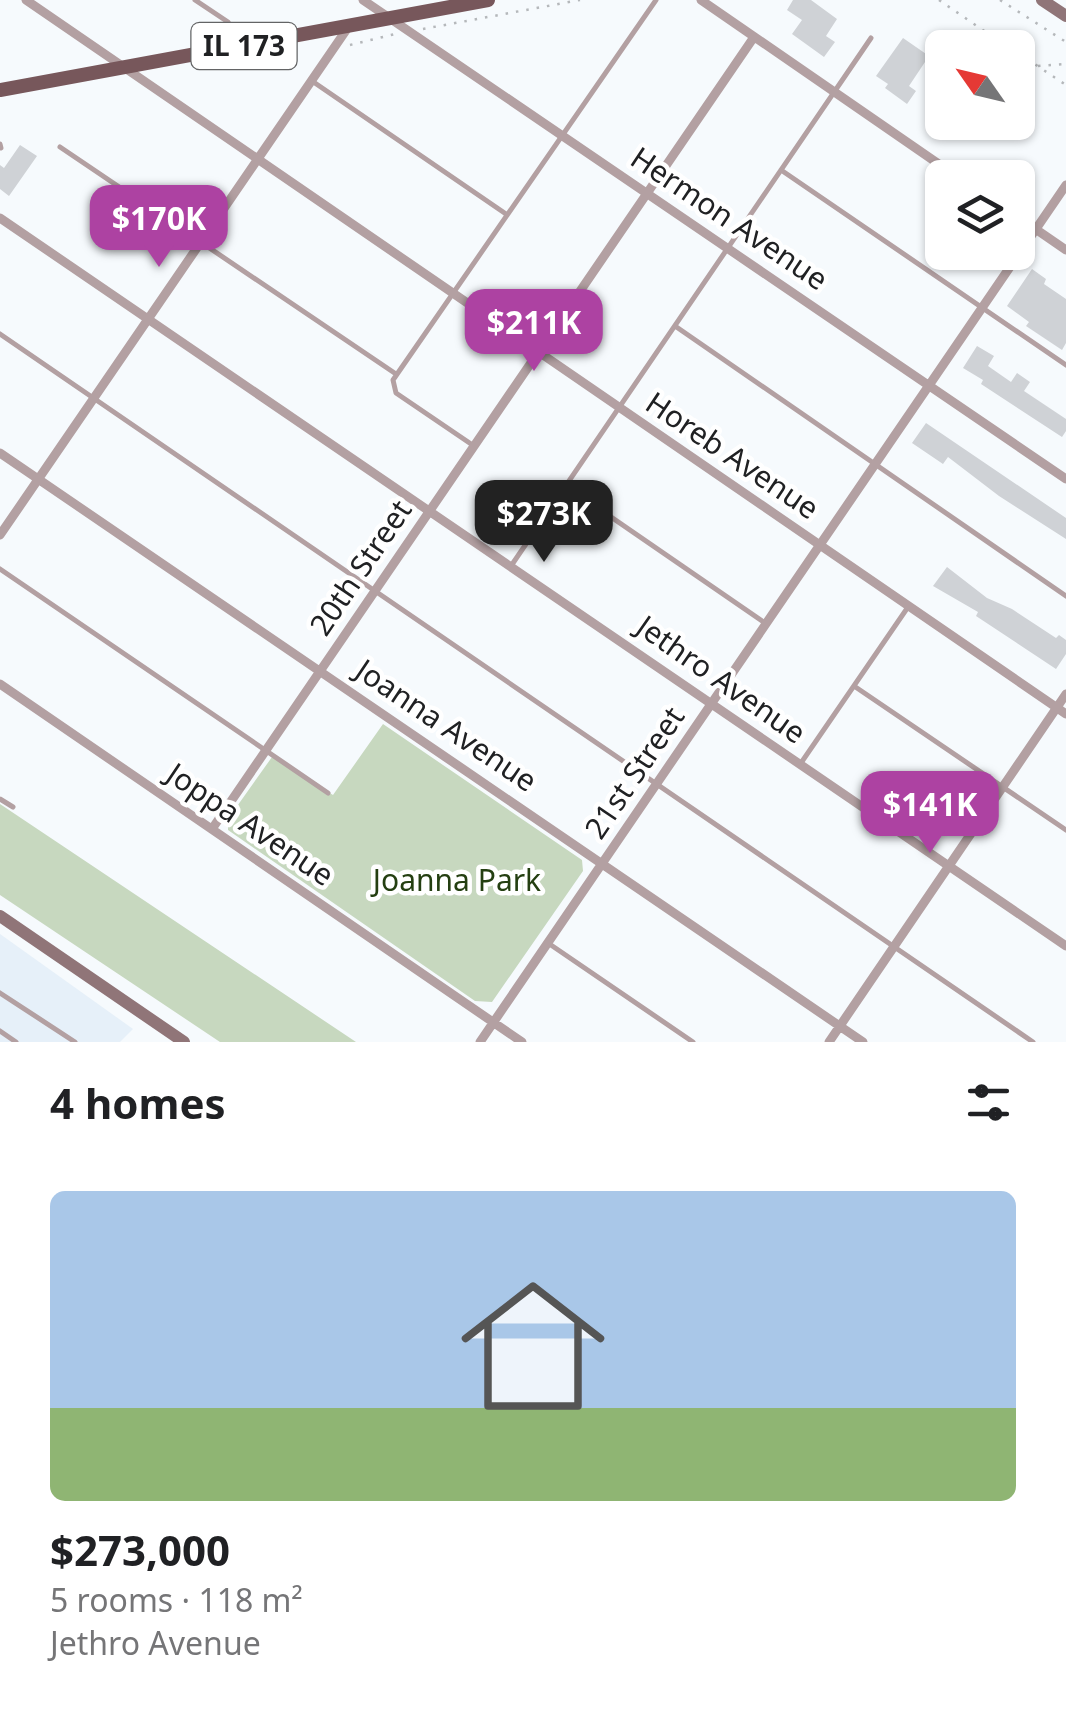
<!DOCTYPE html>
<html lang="en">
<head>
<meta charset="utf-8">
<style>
	body { margin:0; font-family:"Noto Sans",sans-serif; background:#f6f6f6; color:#202124; height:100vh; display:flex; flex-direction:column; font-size:38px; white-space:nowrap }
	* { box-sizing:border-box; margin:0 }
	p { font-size:32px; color:#757577 }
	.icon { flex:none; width:55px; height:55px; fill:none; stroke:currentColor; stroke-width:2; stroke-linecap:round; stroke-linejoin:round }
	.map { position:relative; height:1042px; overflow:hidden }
	.side { display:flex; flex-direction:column; background:#fff; flex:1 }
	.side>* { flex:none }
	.needle { width:65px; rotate:304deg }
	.buttons { position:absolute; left:925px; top:30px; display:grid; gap:20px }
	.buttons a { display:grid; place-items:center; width:110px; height:110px; border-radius:15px; background:#fff; box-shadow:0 2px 8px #0004; font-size:50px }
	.price { position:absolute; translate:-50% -85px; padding:0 22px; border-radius:20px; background:#ad42a2; color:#fff; font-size:32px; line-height:65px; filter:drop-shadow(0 2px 5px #0008) }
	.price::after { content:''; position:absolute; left:50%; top:60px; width:30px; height:22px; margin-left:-15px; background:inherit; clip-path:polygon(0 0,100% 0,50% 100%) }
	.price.on { background:#222; color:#fff }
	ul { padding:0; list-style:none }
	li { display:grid; align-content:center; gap:20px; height:530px; padding:0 50px }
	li+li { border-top:2px solid #e0e0e0 }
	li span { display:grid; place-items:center; height:310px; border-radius:15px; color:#555 }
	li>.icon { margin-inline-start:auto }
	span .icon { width:180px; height:180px; fill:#fffc; stroke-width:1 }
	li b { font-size:42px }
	h2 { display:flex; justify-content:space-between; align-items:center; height:120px; padding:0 50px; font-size:42px }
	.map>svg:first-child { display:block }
</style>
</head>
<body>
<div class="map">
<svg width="1066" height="1042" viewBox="0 0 1066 1042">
	<rect width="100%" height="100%" fill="#f6fafd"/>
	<path fill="#e6f0f9" d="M 0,934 L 133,1029 L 120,1042 L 0,1042 Z"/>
	<path fill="#c7d8bf" d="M 383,724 L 582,860 L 583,871 L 492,1002 L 475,1001 L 228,830 L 228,819 L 272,757 L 333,795 Z
		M 0,804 L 356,1042 L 220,1042 L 0,895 Z"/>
	<path fill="#cfd2d6" d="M 793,0 L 811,0 L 837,19 L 826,36 L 835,42 L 824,57 L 792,34 L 802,20 L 787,10 Z
		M 903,38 L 929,56 L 909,86 L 916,91 L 907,104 L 885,88 L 888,84 L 876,76 Z
		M 20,145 L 37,156 L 9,196 L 0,189 L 0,165 L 4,168 Z
		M 1032,269 L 1046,279 L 1044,284 L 1066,299 L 1066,343 L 1062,350 L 1026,326 L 1029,322 L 1007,306 Z
		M 977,346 L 994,356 L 988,366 L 1011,382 L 1017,373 L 1030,382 L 1024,391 L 1066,419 L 1066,431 L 1062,437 L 981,384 L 983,380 L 963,368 Z
		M 926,423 L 1066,518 L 1066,539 L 999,496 L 948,457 L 943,464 L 912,443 Z
		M 947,567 L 987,598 L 1012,609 L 1056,638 L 1059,635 L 1066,640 L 1066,654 L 1056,669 L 976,616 L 978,612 L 933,586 Z"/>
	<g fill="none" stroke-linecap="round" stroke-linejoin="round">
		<path stroke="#b5b8bb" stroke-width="2.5" stroke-dasharray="2.5 8" stroke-linecap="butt" d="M 939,0 L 1009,48
			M 1000,0 L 1066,42
			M 423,29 L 580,0
			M 350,45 L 395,34
			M 1018,53 L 1066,85
			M 1038,66 L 1066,64"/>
		<path stroke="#b3a0a2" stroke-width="5" d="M 195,0 L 228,22 L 241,43
			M 312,81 L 506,214
			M 0,144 L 1,148
			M 60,147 L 396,374
			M 781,170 L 1066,365
			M 675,326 L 1066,596
			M 0,334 L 1033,1042
			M 474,446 L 396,393 L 393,380 L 656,0
			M 566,486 L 765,623
			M 511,566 L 871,38
			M 0,569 L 328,793
			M 854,686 L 1066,830
			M 801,763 L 908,607
			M 0,799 L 13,807
			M 548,943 L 693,1042
			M 0,993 L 75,1042
			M 0,1031 L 16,1042"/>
		<path stroke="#b3a0a2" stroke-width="9" d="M 26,0 L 1066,714
			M 363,0 L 1066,479
			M 701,0 L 959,178
			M 1018,217 L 1066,250
			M 0,218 L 1066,946
			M 0,453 L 863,1042
			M 0,535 L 349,26
			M 0,684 L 522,1042
			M 212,829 L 754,37
			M 480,1042 L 1066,185
			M 829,1042 L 1066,694"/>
		<path stroke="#907578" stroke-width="12" d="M 1042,0 L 1066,16
			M 0,916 L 184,1042"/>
		<path stroke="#77575b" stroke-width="14" d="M 0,90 L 488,0"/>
	</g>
	<g text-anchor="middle" stroke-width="9" stroke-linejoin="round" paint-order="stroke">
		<rect fill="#fff" stroke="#636465" stroke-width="2.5" x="191.5" y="23" width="105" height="46" rx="8"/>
		<g font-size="28" font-weight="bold" fill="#202123">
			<text x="244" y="56">IL 173</text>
		</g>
		<g font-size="30" fill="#202123" stroke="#fff">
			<text transform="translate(729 219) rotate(34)" y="10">Hermon Avenue</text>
			<text transform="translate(732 456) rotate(34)" y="10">Horeb Avenue</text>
			<text transform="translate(361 568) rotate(-56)" y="10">20th Street</text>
			<text transform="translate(721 680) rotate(35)" y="10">Jethro Avenue</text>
			<text transform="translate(446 726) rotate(34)" y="10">Joanna Avenue</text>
			<text transform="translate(635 773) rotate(-56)" y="10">21st Street</text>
			<text transform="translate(250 825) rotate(34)" y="10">Joppa Avenue</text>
		</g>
		<g font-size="30" fill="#243f11" stroke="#fff">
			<text x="457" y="891">Joanna Park</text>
		</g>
	</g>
</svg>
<div class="buttons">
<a><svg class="needle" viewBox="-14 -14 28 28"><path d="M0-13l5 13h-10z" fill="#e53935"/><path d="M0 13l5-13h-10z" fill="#757577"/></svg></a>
<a><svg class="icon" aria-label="layers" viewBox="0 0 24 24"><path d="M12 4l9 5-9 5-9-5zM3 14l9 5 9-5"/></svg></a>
</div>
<b class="price" style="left:159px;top:270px">$170K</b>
<b class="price" style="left:534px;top:374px">$211K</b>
<b class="price on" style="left:544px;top:565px">$273K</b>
<b class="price" style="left:930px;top:856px">$141K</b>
</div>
<section class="side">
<h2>4 homes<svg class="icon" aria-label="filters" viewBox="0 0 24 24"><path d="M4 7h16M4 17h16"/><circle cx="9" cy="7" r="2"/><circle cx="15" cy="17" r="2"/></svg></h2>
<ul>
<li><span style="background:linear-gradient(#a9c7e8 70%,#8fb573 0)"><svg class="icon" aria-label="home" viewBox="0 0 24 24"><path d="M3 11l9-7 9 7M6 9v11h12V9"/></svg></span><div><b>$273,000</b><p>5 rooms · 118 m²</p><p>Jethro Avenue</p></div></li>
</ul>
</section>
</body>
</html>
